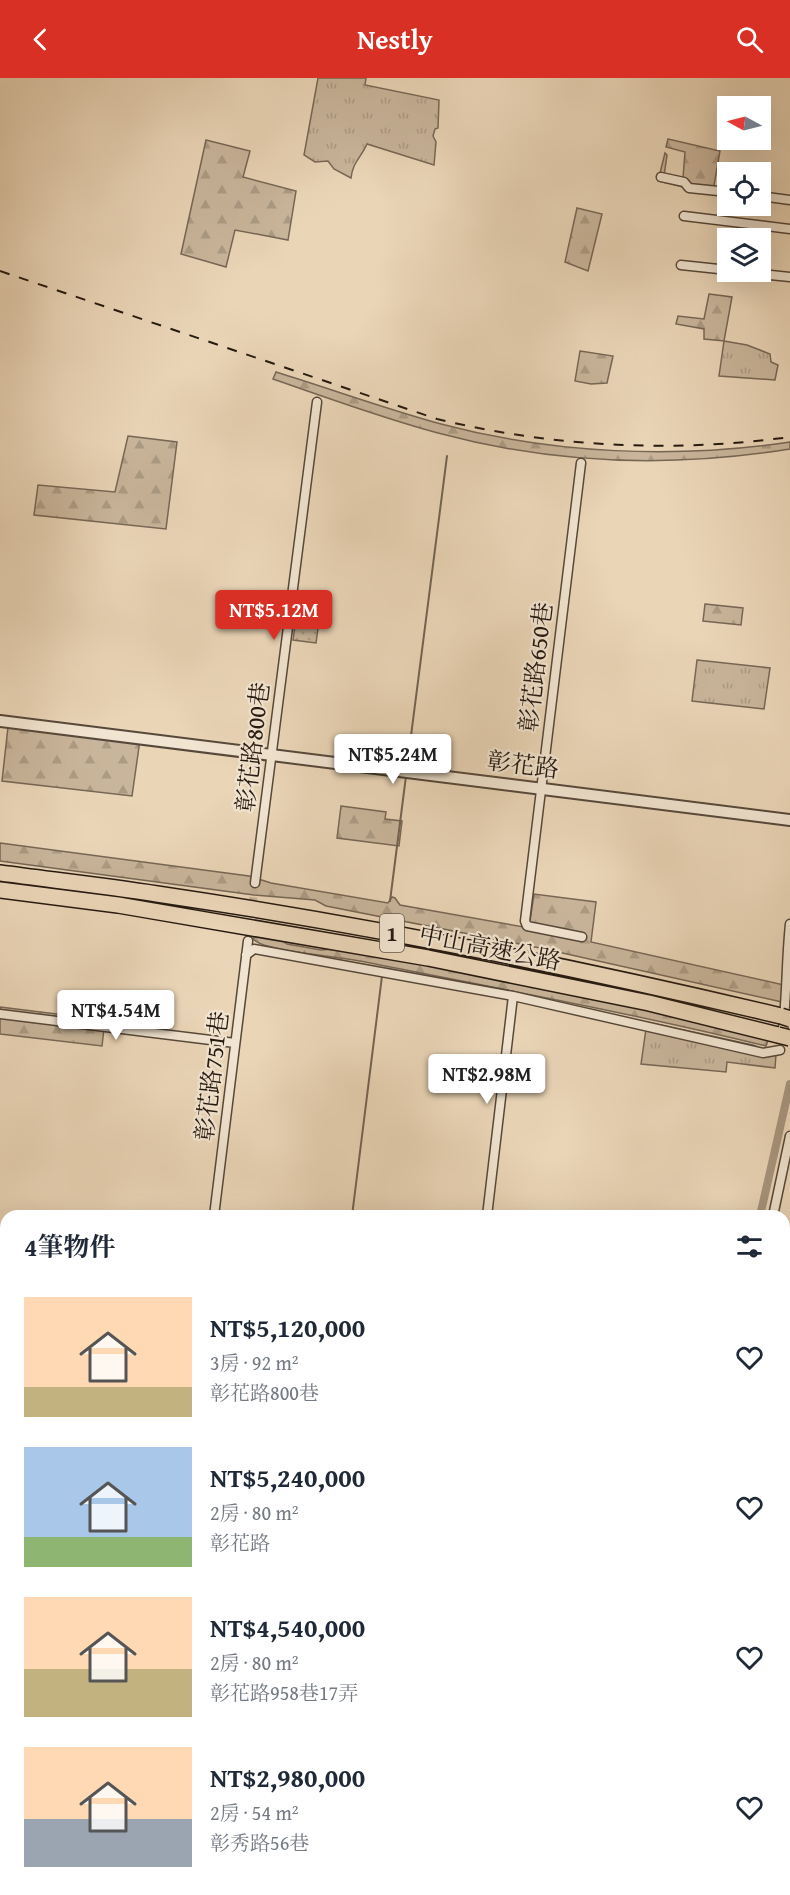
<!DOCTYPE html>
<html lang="zh-TW">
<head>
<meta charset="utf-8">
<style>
	body { margin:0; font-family:"Gentium Book Plus","Noto Serif TC",serif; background:#f2f2f3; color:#1f2937; height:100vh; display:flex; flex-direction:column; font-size:22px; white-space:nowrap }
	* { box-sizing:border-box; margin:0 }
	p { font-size:20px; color:#747a83 }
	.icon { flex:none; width:33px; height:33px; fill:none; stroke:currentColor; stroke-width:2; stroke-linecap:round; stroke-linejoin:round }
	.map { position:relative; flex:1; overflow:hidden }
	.details { position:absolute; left:0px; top:1132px; width:790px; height:686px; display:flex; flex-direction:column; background:#fff; border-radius:18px 18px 0 0; box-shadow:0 6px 24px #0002 }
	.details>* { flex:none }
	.needle { width:39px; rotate:277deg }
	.controls { position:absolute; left:717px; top:18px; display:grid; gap:12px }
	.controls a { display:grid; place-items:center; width:54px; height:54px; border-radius:0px; background:#fff; box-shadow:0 6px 24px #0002; font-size:30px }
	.price { position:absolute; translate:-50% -51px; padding:0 14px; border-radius:6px; background:#fff; color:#222; font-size:20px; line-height:39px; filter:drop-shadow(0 2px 3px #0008) }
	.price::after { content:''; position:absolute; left:50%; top:36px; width:18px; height:14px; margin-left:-9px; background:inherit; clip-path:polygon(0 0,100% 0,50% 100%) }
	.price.selected { background:#d93025; color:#fff }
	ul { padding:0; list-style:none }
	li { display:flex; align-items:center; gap:18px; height:150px; padding:0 24px }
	li span { display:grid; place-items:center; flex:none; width:168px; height:120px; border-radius:0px; color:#555 }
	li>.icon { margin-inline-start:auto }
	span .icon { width:72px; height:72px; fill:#fffc; stroke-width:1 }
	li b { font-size:26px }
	h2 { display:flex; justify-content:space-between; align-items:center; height:72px; padding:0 24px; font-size:26px }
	header { display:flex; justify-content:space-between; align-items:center; height:78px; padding:0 24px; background:#d93025; color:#fff; font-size:27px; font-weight:800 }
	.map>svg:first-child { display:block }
</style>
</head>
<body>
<header><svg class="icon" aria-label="back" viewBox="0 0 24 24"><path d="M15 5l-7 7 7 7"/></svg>Nestly<svg class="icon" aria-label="search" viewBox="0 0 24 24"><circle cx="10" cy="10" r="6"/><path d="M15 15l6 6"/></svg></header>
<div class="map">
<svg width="790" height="1817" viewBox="0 0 790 1817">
	<defs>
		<pattern id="grass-tufts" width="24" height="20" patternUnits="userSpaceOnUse" patternTransform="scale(1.5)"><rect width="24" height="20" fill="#c9b59b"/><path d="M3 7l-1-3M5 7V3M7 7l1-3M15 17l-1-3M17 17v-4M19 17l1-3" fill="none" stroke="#ac9b84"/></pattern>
		<pattern id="forest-firs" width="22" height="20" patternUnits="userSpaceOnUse" patternTransform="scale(1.5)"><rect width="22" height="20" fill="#c9b59b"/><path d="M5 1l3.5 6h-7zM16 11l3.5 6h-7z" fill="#ac9b84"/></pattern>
		<pattern id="garden-dots" width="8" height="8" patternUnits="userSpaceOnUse" patternTransform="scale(1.5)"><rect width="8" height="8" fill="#c9b59b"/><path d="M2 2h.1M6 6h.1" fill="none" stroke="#ac9b84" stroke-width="1.8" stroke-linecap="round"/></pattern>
	</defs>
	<rect width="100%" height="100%" fill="#ead5b7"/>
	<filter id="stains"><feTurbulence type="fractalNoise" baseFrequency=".00333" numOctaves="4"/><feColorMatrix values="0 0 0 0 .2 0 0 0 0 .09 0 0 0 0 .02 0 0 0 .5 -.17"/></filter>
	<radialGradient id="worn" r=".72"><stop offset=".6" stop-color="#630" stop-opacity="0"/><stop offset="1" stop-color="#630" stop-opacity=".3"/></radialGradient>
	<path fill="url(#grass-tufts)" stroke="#776756" stroke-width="1.5" d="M 318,0 L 366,0 L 365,7 L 439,22 L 438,50 L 435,51 L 433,58 L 436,64 L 434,87 L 367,66 C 361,80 353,83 351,100 L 334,91 L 328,83 L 315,84 L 304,77 Z
		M 724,263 L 747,267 L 770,276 L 771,284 L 778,287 L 775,302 L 719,298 Z
		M 697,582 L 770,590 L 764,631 L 692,623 Z
		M 647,944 L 753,967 L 776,976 L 775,990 L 727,984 L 726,994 L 641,986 Z
		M 4,1282 L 6,1282 L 6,1352 L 0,1361 L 0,1309 Z
		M 785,1455 L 790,1456 L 790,1512 L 785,1511 Z"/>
	<path fill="url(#forest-firs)" stroke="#776756" stroke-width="1.5" d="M 668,61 L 720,73 L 713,113 L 687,110 L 658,103 L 665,75 L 667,77 L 664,98 L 683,100 L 685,74 L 666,69 Z
		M 206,62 L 250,73 L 243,99 L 296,113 L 288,162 L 235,152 L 226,189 L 181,176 Z
		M 577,130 L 602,136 L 588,193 L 565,184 Z
		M 709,216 L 732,219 L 724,263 L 704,261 L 704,251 L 676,246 L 678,238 L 704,241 Z
		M 580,273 L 613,278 L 607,305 L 591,306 L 575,303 Z
		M 276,294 C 331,311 386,331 441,346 C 554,376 675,381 790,364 L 790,371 C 673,390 553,386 438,355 C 382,340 328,320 273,301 Z
		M 128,358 L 177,364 L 166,451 L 34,437 L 38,407 L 115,414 Z
		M 705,526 L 743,530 L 741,547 L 703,543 Z
		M 11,646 L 140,662 L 132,718 L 2,703 L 8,649 Z
		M 341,728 L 386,734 L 385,741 L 402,743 L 399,768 L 337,760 Z
		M 0,765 L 249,798 L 271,805 L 388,825 L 392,819 L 395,820 L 400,827 L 529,850 L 534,816 L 596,824 L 591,864 L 784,907 L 782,924 L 540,870 L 326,828 L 315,822 L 254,817 L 0,783 Z
		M 253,856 L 279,859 L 287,866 L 321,872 L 345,870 L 593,919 L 769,960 L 766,968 C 631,935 496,910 360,883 C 336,878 270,874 254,862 Z
		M 0,929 L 105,942 L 102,968 L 0,956 Z
		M 6,1443 L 6,1513 L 0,1514 L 0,1444 Z"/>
	<path fill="url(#garden-dots)" stroke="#776756" stroke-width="1.5" d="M 297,533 L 320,536 L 316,565 L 293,562 Z"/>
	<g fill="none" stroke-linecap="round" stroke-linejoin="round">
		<path stroke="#736352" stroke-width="2" d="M 407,689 L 447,378
			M 390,823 L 406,698
			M 352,1138 L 382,898"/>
		<path stroke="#a7957e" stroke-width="8" d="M 760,1138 L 790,1006
			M 0,1447 L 6,1445"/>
		<path stroke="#a7957e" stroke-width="14" d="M 784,1263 L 790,1264"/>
		<path stroke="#c3af96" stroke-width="8" stroke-dasharray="8 4" stroke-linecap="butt" d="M 248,863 L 255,805"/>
		<g stroke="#56483a" stroke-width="11">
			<path id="minor" d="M 661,99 L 684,104 L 689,110 L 728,114
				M 760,118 L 790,122
				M 684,138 L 790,151
				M 681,187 L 728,192
				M 741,194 L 790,199
				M 581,385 L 525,843 L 527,848 L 582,859
				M 255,805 L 317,324
				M 246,877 L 254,871 L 513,918 L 763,975 L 780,972
				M 0,936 L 235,965
				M 782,960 C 787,922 786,884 790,846
				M 214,1138 L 248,863
				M 487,1138 L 513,918
				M 773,1138 L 790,1058
				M 402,1817 L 403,1812
				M 685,1817 L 686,1812"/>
		</g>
		<g stroke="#56483a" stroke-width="14">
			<path id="tertiary" d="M 0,643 L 790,742
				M 784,1719 L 790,1719
				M 0,1723 L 6,1722
				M 130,1817 L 130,1812"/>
		</g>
		<g stroke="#251910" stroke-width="18">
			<path id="motorway" d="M 0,795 C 52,802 105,808 157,816 C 367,847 575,889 781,938
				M 0,812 L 118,827 L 428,880 L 649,925 L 778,957"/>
		</g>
		<use href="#minor" stroke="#f1e4d0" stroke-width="8"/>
		<use href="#tertiary" stroke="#f1e4d0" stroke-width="10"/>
		<use href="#motorway" stroke="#ead5b7" stroke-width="15"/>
		<path stroke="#251910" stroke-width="2" stroke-dasharray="10 10" stroke-linecap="butt" d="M 0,193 L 437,341 C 554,369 671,375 790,359"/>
		<g stroke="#251910" stroke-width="18" stroke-linecap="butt">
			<path id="motorway-bridge" d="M 781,938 L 790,941
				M 778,957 L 790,960"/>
		</g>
		<use href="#motorway-bridge" stroke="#ead5b7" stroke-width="15"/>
	</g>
	<g text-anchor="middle" stroke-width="4.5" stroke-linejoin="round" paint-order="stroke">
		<rect fill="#f1e4d0" stroke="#62564a" stroke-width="1.5" x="380" y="836" width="24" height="38" rx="4.5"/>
		<g font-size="22" font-weight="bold" fill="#251910">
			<text x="392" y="863">1</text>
		</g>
		<g font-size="24" fill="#251910" stroke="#f1e4d0">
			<text transform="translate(536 589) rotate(-83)" y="8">彰花路650巷</text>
			<text transform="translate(253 669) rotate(-83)" y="8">彰花路800巷</text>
			<text transform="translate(523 687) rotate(7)" y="8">彰花路</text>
			<text transform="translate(490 870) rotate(11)" y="8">中山高速公路</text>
			<text transform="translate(212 998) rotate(-83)" y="8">彰花路751巷</text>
		</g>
	</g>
	<rect width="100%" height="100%" filter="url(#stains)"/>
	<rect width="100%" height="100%" fill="url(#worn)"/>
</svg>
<div class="controls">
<a><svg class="needle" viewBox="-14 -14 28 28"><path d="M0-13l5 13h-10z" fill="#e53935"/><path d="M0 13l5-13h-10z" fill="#747a83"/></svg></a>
<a><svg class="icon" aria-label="locate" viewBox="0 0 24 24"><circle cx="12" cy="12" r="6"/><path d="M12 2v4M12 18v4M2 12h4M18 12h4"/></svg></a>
<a><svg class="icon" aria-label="layers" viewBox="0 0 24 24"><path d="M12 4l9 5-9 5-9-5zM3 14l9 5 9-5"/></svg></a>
</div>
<b class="price selected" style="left:274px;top:563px">NT$5.12M</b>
<b class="price" style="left:393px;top:707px">NT$5.24M</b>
<b class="price" style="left:116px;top:963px">NT$4.54M</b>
<b class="price" style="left:487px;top:1027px">NT$2.98M</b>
<section class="details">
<h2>4筆物件<svg class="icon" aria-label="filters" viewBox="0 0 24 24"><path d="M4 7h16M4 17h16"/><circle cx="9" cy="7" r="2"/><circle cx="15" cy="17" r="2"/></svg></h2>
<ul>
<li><span style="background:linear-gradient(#ffd9b3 75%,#c2b280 0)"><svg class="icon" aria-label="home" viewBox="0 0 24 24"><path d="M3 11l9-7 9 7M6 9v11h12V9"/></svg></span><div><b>NT$5,120,000</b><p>3房 · 92 m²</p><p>彰花路800巷</p></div><svg class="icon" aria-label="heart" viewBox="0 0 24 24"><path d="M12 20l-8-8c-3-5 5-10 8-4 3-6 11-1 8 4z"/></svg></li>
<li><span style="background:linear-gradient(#a9c7e8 75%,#8fb573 0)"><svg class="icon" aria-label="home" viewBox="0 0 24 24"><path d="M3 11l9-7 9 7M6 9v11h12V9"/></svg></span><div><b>NT$5,240,000</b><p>2房 · 80 m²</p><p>彰花路</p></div><svg class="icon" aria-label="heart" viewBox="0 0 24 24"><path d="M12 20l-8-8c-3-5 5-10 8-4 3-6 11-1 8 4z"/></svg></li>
<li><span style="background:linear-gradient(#ffd9b3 60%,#c2b280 0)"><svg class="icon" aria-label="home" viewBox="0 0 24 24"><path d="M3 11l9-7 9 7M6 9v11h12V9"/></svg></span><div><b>NT$4,540,000</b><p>2房 · 80 m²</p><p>彰花路958巷17弄</p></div><svg class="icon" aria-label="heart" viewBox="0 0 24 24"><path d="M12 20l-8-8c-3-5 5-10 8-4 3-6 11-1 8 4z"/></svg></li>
<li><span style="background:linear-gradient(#ffd9b3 60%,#9aa5b1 0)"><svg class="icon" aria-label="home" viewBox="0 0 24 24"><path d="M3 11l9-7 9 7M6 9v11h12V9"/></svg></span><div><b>NT$2,980,000</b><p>2房 · 54 m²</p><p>彰秀路56巷</p></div><svg class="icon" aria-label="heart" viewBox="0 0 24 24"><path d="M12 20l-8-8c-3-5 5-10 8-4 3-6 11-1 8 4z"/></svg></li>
</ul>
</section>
</div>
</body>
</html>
